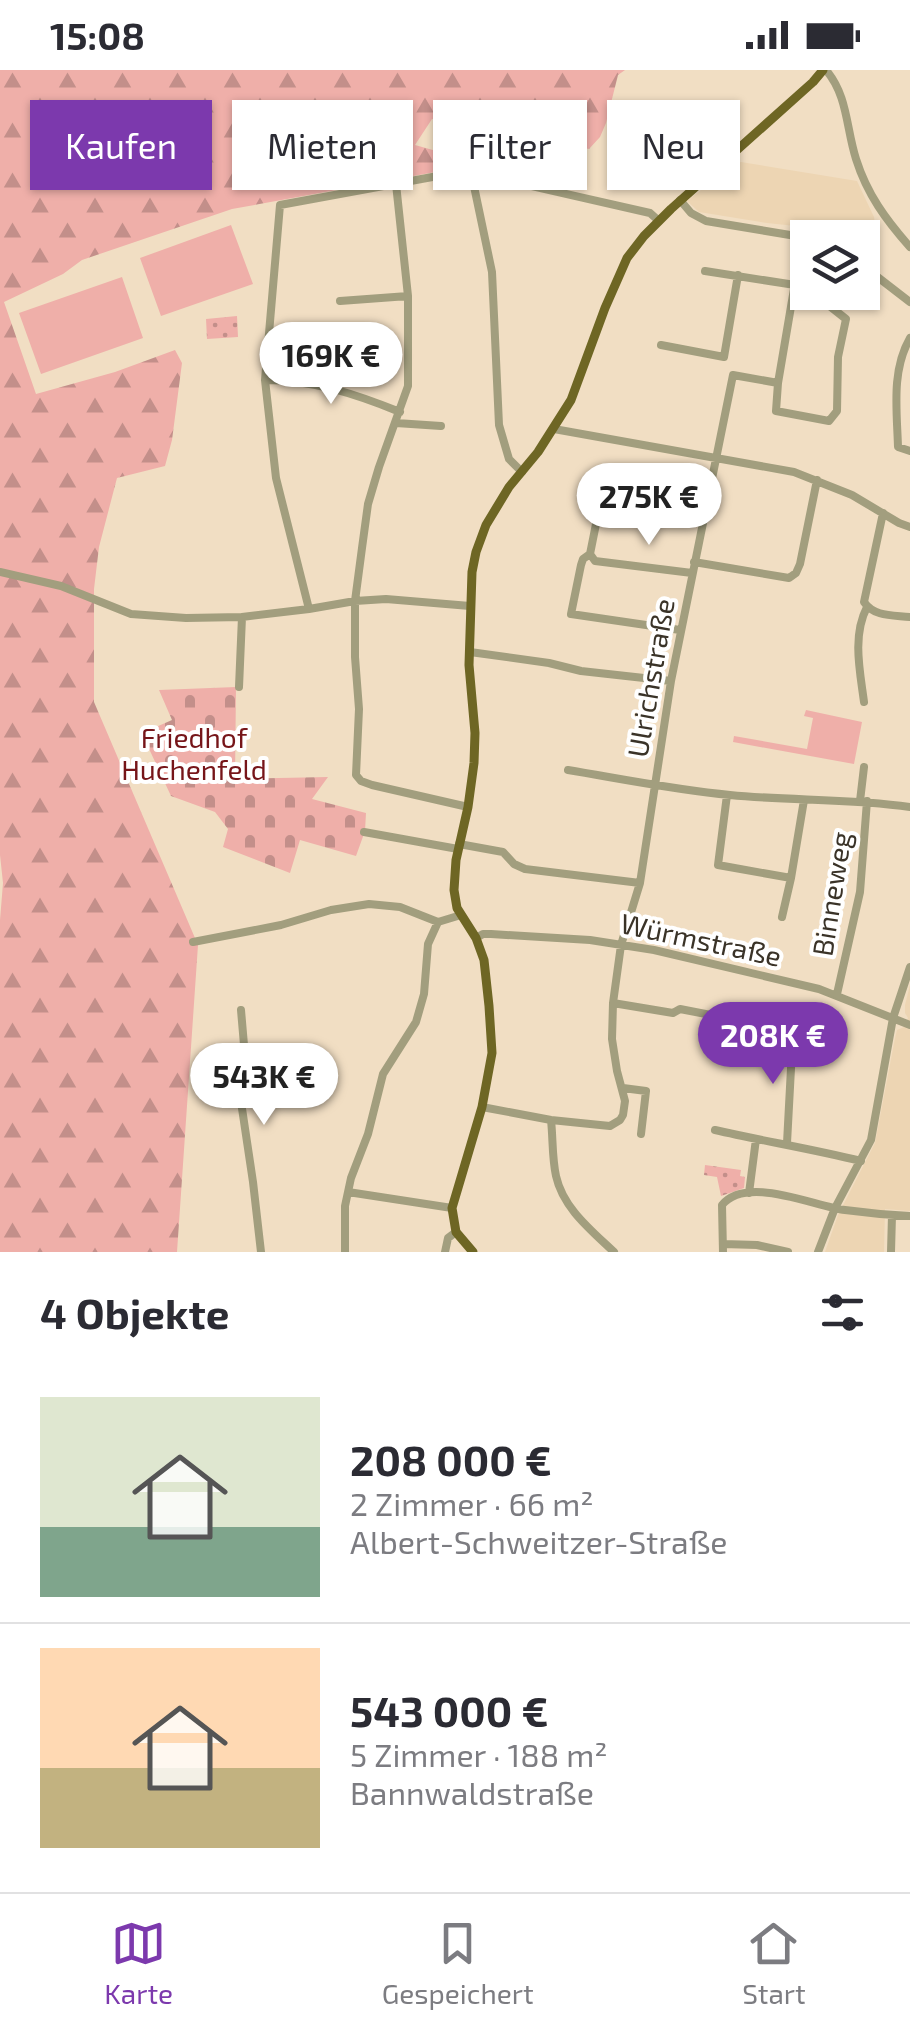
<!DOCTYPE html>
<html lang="de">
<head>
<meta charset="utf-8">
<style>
	body { margin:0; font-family:"Exo 2",sans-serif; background:#f7f7f7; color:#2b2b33; height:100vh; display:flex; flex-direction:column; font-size:38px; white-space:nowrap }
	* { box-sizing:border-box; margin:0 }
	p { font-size:32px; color:#7c7c81 }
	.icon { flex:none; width:55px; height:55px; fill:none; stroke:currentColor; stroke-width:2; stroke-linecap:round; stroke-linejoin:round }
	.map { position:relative; height:1182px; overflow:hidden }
	.sheet { display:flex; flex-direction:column; background:#fff; flex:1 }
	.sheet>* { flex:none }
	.guide { position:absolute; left:30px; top:30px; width:850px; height:90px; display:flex; gap:20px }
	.buttons { position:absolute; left:790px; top:150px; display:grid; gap:20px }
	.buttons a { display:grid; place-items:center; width:90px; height:90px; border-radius:0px; background:#fff; box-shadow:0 2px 8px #0004; font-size:50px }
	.price { position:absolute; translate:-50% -85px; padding:0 22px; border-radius:35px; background:#fff; color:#222; font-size:32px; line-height:65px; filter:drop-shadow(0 2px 5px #0008) }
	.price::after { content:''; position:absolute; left:50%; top:60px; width:30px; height:22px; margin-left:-15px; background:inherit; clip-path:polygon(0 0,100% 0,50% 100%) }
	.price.current { background:#7c39ad; color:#fff }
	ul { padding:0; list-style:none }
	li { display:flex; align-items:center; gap:30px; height:250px; padding:0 40px }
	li+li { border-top:2px solid #e1e1e2 }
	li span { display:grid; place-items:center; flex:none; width:280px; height:200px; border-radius:0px; color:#555 }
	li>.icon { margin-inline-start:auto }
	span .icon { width:120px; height:120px; fill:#fffc; stroke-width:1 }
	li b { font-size:42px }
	h2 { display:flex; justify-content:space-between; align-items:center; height:120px; padding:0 40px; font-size:42px }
	.chip { padding:0 35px; border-radius:0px; background:#fff; box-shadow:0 2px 8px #0004; font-size:35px; line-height:90px }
	.chip.current { background:#7c39ad; color:#fff }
	.status { display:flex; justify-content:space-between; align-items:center; height:70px; padding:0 50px; background:#fff; direction:ltr }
	.status svg { height:28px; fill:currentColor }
	.menu { display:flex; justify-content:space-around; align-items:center; height:140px; border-top:2px solid #e1e1e2; background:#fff; font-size:28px; color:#7c7c81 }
	.menu a { display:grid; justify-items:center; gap:5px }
	.menu .current { color:#7c39ad }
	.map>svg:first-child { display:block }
</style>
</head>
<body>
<div class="status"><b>15:08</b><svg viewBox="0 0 49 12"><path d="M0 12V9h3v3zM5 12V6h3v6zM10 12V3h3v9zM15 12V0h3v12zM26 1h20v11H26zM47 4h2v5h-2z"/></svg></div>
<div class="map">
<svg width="910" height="1182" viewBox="0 0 910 1182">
	<defs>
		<pattern id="forest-firs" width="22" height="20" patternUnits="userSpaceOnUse" patternTransform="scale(2.5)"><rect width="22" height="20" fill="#efafa9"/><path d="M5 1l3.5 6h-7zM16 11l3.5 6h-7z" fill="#c38f8a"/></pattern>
		<pattern id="cemetery-stones" width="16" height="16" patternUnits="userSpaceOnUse" patternTransform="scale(2.5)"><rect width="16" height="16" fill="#efafa9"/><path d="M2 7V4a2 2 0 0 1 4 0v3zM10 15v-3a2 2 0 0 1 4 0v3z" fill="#c38f8a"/></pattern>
		<pattern id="park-dots" width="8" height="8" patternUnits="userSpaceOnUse" patternTransform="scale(2.5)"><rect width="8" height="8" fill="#efafa9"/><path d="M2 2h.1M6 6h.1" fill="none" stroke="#c38f8a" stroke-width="1.8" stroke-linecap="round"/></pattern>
	</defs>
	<rect width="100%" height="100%" fill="#f1dec3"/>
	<path fill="#edd5b3" d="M 741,92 L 857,111 L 874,147 L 876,161 L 862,163 L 767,153 L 699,142 L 687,131 L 730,97 Z
		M 910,915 L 910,1141 L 885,1139 L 884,1182 L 825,1182 L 838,1145 L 875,1073 L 895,968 L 897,960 L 904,957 L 908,948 L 905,943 L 905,935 Z"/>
	<path fill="url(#forest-firs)" d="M 0,0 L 625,0 L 618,5 L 606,53 L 600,67 L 589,79 L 432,49 L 415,75 L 447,84 L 462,98 L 449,100 L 448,96 L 441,98 L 441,101 L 232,139 L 82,190 L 63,204 L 4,232 L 36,324 L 115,302 L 175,280 L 182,293 L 172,370 L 165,396 L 117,408 L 99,477 L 94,519 L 94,632 L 198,875 L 177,1182 L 0,1182 L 0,850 L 3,813 L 0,785 Z"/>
	<path fill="url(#cemetery-stones)" d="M 236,617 L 235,709 L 328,707 L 312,729 L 366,743 L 365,761 L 356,786 L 300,770 L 290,803 L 223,777 L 228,759 L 215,742 L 171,726 L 144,668 L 156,657 L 172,650 L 159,620 Z"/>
	<path fill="url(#park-dots)" d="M 237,246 L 238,267 L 207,269 L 206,249 Z
		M 705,1095 L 741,1100 L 740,1106 L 745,1107 L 744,1118 L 721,1126 L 717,1107 L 704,1105 Z"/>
	<path fill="#efafa9" d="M 231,155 L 253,214 L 161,246 L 140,188 Z
		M 122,207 L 143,268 L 41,304 L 19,243 Z
		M 806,640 L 862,652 L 854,694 L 733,672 L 734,666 L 807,679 L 813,648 L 804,646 Z"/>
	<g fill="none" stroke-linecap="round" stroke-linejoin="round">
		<path stroke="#a29e7e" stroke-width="8" d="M 826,0 C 848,26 846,58 856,89 C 867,124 886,150 910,177
			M 471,102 L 492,202 L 499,355 L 509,389 L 522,402
			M 396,114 L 408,226 L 408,316 L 379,397 L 368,434 L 362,478 L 355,531 L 355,587 L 359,639 L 356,705 L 361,711 L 372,715 L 468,737
			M 680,130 L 691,143 L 706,151 L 808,168
			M 862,195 L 910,232
			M 705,201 L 795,215
			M 340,231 L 408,226
			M 910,268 C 891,301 897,341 898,377 L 910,381
			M 661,275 L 724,287 L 738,205
			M 265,310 C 313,310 356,324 400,342
			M 778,313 L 776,341 L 829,351 L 837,341 L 838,287 L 846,249 L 817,226 L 794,221
			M 396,353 L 441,356
			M 554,359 L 794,402 L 852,425 L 899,453 L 910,457
			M 883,443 L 864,532 C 874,547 893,545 910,547
			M 590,484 L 595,491 L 692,503
			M 694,492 L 789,508 L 796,503 L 800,494 L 817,410
			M 0,502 L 61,516 L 131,544 L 186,548 L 242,547
			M 309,539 L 276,408 L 265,310 L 280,135 L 465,101 L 650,143 L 659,151
			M 680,560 L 571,544 L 581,495 L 583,489 L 590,484 L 599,439 L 674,440 L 704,449
			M 470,582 L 549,593 L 581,601 L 671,611
			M 239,617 L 242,547 L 309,539 L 355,531 L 386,529 L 470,536
			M 864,632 C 860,601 852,566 867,537
			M 568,700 C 622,709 676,720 730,725 C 790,731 850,728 910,737
			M 727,725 L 718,795 L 791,808
			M 860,731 L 864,697
			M 364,762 L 458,779
			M 459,774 L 503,782 L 514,794 L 525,799 L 640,813
			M 782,847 L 791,808 L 804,730
			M 476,868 L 483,864 L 491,864 L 590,870 L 654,880 L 819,919 L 910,955
			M 193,872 L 281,855 L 331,840 L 369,834 L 400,837 L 438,852
			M 837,924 L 860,822 L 867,731
			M 613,933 L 673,943 L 680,939 L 793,961 L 787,1073
			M 241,940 L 244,975 L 240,1025 L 253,1112 L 261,1182
			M 623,1018 L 646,1021 L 641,1064
			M 482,1037 L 551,1050 L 600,1055 L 610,1056 L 620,1050 L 623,1045 L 625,1031 L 617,1001 L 612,969 L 613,933 L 621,875 L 640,813 L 671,611 L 733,305 L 778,313 L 803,166
			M 551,1050 C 553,1068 552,1088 556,1106 C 563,1138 591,1160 614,1182
			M 715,1060 C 763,1071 812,1079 861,1091
			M 348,1122 L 452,1138
			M 749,1123 L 756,1069
			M 723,1174 L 757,1175 L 788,1182
			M 345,1182 L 345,1136 L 351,1108 L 368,1064 L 383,1004 L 416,952 L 424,924 L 428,874 L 438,852 L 461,845
			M 445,1182 L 448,1168 L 456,1162
			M 723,1182 L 722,1135 C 747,1105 813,1136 845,1140 C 867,1143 889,1145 910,1146
			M 818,1182 L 835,1138 L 871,1070 L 893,948 L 910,897
			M 891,1182 L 892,1145"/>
		<path stroke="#6e6624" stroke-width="9" d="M 473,1182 L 456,1162 L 452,1138 L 482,1037 L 492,983 L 489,936 L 484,890 L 476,868 L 457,838 L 454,820 L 456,790 L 468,737 L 474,693 L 475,663 L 469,595 L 472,502 L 476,482 L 486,455 L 509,417 L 538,382 L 571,330 L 605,238 L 627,188 L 644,166 L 671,139 L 813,12 L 823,0"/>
	</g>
	<g text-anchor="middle" stroke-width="8" stroke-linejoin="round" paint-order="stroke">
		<g font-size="28" fill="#3a3328" stroke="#fff">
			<text transform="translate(651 608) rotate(-80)" y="10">Ulrichstraße</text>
			<text transform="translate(832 824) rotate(-81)" y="10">Binneweg</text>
			<text transform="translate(701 870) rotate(12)" y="10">Würmstraße</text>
		</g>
		<g font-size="28" fill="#761519" stroke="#fff">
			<text x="194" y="678">Friedhof<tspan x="194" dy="32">Huchenfeld</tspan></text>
		</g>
	</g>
</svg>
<div class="buttons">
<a><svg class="icon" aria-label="layers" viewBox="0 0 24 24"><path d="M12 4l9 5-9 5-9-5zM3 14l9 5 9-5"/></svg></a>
</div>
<b class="price" style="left:331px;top:337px">169K €</b>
<b class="price" style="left:649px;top:478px">275K €</b>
<b class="price current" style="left:773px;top:1017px">208K €</b>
<b class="price" style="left:264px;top:1058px">543K €</b>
<div class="guide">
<a class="chip current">Kaufen</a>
<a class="chip">Mieten</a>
<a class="chip">Filter</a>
<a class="chip">Neu</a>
</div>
</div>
<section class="sheet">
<h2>4 Objekte<svg class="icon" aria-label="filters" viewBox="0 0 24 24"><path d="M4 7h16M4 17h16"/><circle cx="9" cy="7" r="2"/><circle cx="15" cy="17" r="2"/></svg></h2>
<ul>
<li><span style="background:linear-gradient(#dfe7d0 65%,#7fa58c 0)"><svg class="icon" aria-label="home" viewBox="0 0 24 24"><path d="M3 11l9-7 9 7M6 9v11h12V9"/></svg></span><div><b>208 000 €</b><p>2 Zimmer · 66 m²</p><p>Albert-Schweitzer-Straße</p></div></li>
<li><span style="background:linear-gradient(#ffd9b3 60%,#c2b280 0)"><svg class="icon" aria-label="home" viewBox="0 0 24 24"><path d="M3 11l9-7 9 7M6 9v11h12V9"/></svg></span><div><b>543 000 €</b><p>5 Zimmer · 188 m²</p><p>Bannwaldstraße</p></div></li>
</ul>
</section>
<nav class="menu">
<a class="current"><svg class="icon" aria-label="map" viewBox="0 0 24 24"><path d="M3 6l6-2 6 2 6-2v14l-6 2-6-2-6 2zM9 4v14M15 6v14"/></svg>Karte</a>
<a><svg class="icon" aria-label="saved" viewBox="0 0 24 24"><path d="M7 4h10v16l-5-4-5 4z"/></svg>Gespeichert</a>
<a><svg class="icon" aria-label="home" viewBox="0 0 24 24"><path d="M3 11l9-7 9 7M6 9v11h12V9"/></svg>Start</a>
</nav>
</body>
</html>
